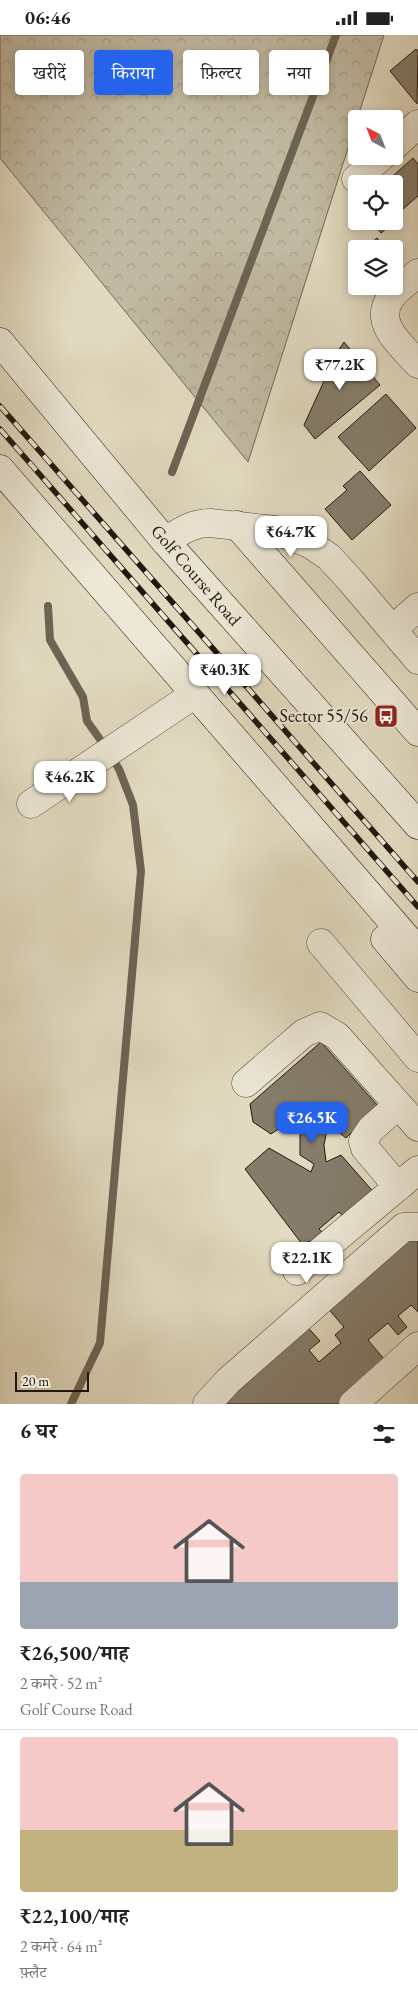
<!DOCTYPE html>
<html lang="hi">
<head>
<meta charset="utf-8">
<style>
	body { margin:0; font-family:"EB Garamond","Noto Serif Devanagari",serif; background:#f6f6f6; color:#222; height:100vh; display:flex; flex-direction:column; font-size:19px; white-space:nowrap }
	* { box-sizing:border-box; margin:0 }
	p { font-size:16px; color:#767676 }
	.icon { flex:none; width:28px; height:28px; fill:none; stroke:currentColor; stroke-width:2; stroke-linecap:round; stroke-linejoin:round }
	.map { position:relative; height:1369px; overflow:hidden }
	.side { display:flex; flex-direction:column; background:#fff; flex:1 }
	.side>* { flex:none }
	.guide { position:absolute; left:15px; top:15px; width:389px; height:45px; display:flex; gap:10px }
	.needle { width:32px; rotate:318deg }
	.fabs { position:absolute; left:348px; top:75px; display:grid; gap:10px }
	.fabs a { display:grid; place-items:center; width:55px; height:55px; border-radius:5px; background:#fff; box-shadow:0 2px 8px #0003; font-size:25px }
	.scale { position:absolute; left:15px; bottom:12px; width:74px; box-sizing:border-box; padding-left:5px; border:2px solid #21170e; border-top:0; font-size:14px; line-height:18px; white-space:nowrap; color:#21170e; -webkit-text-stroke:4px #ece7d6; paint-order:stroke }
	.price { position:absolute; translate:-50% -42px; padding:0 11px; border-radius:10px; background:#fff; color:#222; font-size:16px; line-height:32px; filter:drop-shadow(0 1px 2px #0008) }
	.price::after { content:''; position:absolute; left:50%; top:30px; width:15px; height:11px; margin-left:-8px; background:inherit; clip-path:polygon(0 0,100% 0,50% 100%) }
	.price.on { background:#2563eb; color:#fff }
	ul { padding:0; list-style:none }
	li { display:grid; align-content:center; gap:10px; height:265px; padding:0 20px }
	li+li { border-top:1px solid #e0e0e0 }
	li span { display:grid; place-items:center; height:155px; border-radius:5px; color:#555 }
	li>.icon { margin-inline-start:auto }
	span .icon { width:90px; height:90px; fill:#fffc; stroke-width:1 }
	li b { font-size:21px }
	h2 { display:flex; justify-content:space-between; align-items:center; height:60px; padding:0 20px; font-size:21px }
	.chip { padding:0 18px; border-radius:5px; background:#fff; box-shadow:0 2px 8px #0003; font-size:18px; line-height:45px }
	.chip.on { background:#2563eb; color:#fff }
	.status { display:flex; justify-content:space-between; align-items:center; height:35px; padding:0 25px; background:#fff; direction:ltr }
	.status svg { height:14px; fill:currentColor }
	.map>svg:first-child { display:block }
</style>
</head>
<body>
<div class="status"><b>06:46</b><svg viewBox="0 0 49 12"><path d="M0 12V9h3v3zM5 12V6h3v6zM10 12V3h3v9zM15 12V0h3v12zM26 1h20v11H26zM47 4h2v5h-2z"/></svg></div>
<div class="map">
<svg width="418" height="1369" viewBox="0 0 418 1369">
	<defs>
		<pattern id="park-crowns" width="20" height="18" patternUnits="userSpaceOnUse" patternTransform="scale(1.25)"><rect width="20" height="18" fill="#c1b9a2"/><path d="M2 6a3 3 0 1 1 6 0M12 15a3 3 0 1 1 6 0" fill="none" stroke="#a69e8a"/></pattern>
	</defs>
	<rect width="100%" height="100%" fill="#e2dac0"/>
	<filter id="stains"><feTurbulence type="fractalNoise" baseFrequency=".004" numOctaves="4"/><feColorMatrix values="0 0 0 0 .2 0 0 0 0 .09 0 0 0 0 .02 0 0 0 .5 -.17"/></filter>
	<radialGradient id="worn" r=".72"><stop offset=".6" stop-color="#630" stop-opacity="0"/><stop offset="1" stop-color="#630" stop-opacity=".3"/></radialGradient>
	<path fill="url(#park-crowns)" stroke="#716858" d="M 0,0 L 384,0 L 248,427 L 0,123 Z"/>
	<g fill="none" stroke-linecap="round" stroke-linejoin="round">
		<path stroke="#6d6454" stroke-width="8" d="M 172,437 L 336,0
			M 48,571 L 50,605 L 83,662 L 87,686 L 104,710 L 119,734 L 133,770 L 141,836 L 100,1308 L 71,1369"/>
	</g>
	<path fill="#857c6b" stroke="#21170e" d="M 416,14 L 418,16 L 417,69 L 390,36 Z
		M 413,123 L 418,129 L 418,161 L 403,174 L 394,164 L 394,149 L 384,149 Z
		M 394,173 L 401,182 L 381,198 L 371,186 L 394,186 Z
		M 377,203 L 386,214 L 364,214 Z
		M 394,223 L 402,233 L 394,241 Z
		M 344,307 L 380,350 L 315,404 L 304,390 L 330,333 L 328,333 L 334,318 L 336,319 Z
		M 386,359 L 416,393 L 369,436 L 338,402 Z
		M 360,436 L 391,470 L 352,505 L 325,474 L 347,455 L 343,451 Z
		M 321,1007 L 378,1071 L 346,1103 L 328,1089 L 324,1110 L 326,1127 L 341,1120 L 377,1161 L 348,1187 L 339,1177 L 319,1194 L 326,1201 L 302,1209 L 245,1134 L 269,1113 L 311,1137 L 314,1129 L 300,1120 L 300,1091 L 289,1087 L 271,1099 L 253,1087 L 250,1069 Z
		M 413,1195 L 418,1201 L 418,1277 L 411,1270 L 398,1281 L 407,1292 L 398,1300 L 388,1288 L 368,1305 L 389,1330 L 342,1369 L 223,1369 L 304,1288 L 320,1306 L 309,1315 L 319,1327 L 341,1308 L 335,1300 L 344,1292 L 325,1270 Z"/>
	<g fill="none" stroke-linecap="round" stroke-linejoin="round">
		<g stroke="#51483a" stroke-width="29">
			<path id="street" d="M 394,111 L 418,89
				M 356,144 L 382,121
				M 418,238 C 409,246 396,254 390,264 C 373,289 403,312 418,329
				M 165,506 C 180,497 192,488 210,488 L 275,495 L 310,509 L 329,522 L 351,546 L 418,625
				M 393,594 L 418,572
				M 31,769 L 195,659
				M 321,908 L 418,1023
				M 246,1048 L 304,998 L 320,991 L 337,1001 L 418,1092
				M 398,1152 L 365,1113 L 363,1106 L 371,1094 L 398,1070
				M 297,1236 L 418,1135
				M 207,1369 L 228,1346 L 404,1192 L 418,1192
				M 353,1369 L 418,1311"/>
		</g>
		<g stroke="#21170e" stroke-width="29">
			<path id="secondary" d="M 0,307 L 165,506 L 418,790
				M 0,434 L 418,916
				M 237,490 L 418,697
				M 385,904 L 418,943"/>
		</g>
		<use href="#street" stroke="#ece7d6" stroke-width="28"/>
		<use href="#secondary" stroke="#ece7d6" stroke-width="28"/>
		<g stroke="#21170e" stroke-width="5.5">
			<path id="rail" d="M 0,371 L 418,847
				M 0,394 L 418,872"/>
		</g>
		<use href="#rail" stroke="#ece7d6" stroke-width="4" stroke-dasharray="11" stroke-linecap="butt"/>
	</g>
	<defs>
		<g id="bus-square" transform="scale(1.25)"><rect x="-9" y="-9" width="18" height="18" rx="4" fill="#8f2418" stroke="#ece7d6"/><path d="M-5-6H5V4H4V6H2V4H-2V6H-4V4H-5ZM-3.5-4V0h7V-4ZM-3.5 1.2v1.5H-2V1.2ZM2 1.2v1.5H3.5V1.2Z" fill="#fff"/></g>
	</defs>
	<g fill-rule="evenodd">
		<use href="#bus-square" x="386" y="681"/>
	</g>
	<g text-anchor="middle" stroke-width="4" stroke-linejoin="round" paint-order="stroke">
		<g font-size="18" fill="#21170e" stroke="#ece7d6">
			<text transform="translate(196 540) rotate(49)" y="6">Golf Course Road</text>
		</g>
		<g font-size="18" fill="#21170e" stroke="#ece7d6" text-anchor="end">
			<text x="368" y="687">Sector 55/56</text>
		</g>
	</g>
	<rect width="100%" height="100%" filter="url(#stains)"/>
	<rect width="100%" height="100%" fill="url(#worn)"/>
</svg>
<div class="fabs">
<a><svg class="needle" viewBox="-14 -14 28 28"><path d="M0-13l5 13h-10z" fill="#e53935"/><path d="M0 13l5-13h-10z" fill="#767676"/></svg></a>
<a><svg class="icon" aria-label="locate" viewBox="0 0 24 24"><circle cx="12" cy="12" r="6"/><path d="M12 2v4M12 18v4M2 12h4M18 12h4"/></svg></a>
<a><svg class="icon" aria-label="layers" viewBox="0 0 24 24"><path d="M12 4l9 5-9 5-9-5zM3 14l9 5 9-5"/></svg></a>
</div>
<div class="scale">20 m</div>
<b class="price" style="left:340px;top:356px">₹77.2K</b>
<b class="price" style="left:291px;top:523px">₹64.7K</b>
<b class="price" style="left:225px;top:661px">₹40.3K</b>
<b class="price" style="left:70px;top:768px">₹46.2K</b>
<b class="price on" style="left:312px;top:1109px">₹26.5K</b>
<b class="price" style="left:307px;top:1249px">₹22.1K</b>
<div class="guide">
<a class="chip">खरीदें</a>
<a class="chip on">किराया</a>
<a class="chip">फ़िल्टर</a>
<a class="chip">नया</a>
</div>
</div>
<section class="side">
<h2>6 घर<svg class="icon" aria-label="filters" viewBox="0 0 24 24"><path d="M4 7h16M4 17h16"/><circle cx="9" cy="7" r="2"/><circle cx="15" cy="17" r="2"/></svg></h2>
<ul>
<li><span style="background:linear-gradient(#f6c9c9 70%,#9aa5b1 0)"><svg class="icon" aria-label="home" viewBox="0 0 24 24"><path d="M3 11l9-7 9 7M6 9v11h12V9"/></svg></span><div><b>₹26,500/माह</b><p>2 कमरे · 52 m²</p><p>Golf Course Road</p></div></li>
<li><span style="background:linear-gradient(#f6c9c9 60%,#c2b280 0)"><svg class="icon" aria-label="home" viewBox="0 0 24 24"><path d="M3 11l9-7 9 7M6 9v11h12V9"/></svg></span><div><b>₹22,100/माह</b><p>2 कमरे · 64 m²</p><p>फ़्लैट</p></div></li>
</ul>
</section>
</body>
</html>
